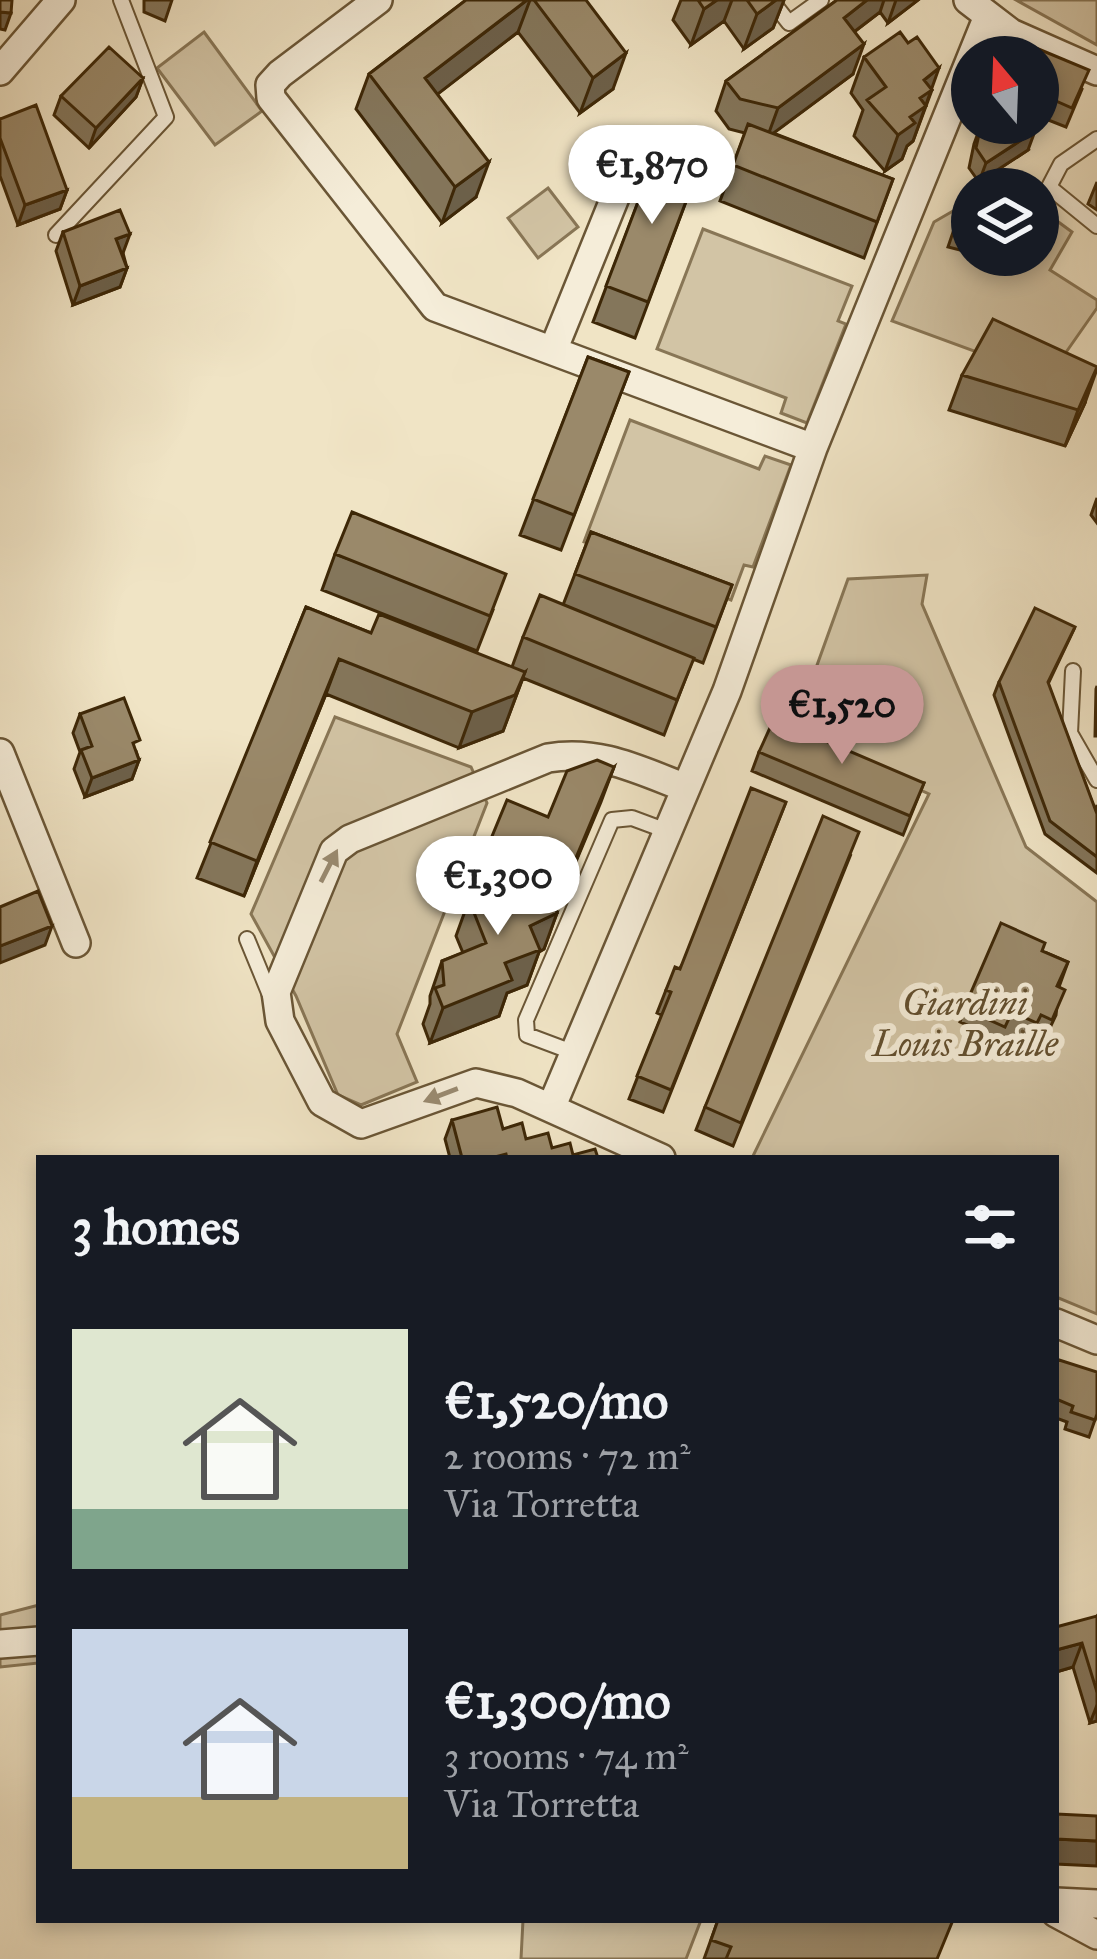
<!DOCTYPE html>
<html lang="en">
<head>
<meta charset="utf-8">
<style>
	body { margin:0; font-family:"IM FELL Great Primer",serif; background:#242831; color:#f1f3f6; height:100vh; display:flex; flex-direction:column; font-size:45px; white-space:nowrap }
	* { box-sizing:border-box; margin:0 }
	p { font-size:39px; color:#9ea1a6 }
	.icon { flex:none; width:66px; height:66px; fill:none; stroke:currentColor; stroke-width:2; stroke-linecap:round; stroke-linejoin:round }
	.map { position:relative; flex:1; overflow:hidden }
	.side { position:absolute; left:36px; top:1155px; width:1023px; height:768px; display:flex; flex-direction:column; background:#171b24; border-radius:0px; box-shadow:0 6px 18px #0003 }
	.side>* { flex:none }
	.needle { width:78px; rotate:341deg }
	.tools { position:absolute; left:951px; top:36px; display:grid; gap:24px }
	.tools a { display:grid; place-items:center; width:108px; height:108px; border-radius:50%; background:#171b24; box-shadow:0 6px 18px #0003; font-size:60px }
	.price { position:absolute; translate:-50% -102px; padding:0 27px; border-radius:42px; background:#fff; color:#222; font-size:39px; line-height:78px; filter:drop-shadow(0 3px 6px #0008) }
	.price::after { content:''; position:absolute; left:50%; top:72px; width:36px; height:27px; margin-left:-18px; background:inherit; clip-path:polygon(0 0,100% 0,50% 100%) }
	.price.active { background:#c59692; color:#111 }
	ul { padding:0; list-style:none }
	li { display:flex; align-items:center; gap:36px; height:300px; padding:0 36px }
	li span { display:grid; place-items:center; flex:none; width:336px; height:240px; border-radius:0px; color:#555 }
	li>.icon { margin-inline-start:auto }
	span .icon { width:144px; height:144px; fill:#fffc; stroke-width:1 }
	li b { font-size:51px }
	h2 { display:flex; justify-content:space-between; align-items:center; height:144px; padding:0 36px; font-size:51px }
	.map>svg:first-child { display:block }
</style>
</head>
<body>
<div class="map">
<svg width="1097" height="1959" viewBox="0 0 1097 1959">
	<rect width="100%" height="100%" fill="#f0e4c5"/>
	<filter id="stains"><feTurbulence type="fractalNoise" baseFrequency=".00167" numOctaves="4"/><feColorMatrix values="0 0 0 0 .2 0 0 0 0 .09 0 0 0 0 .02 0 0 0 .5 -.17"/></filter>
	<radialGradient id="worn" r=".72"><stop offset=".6" stop-color="#630" stop-opacity="0"/><stop offset="1" stop-color="#630" stop-opacity=".3"/></radialGradient>
	<path fill="#d2c4a5" stroke="#887656" stroke-width="3" d="M 1016,0 L 1097,0 L 1097,45 Z
		M 204,32 L 262,111 L 215,145 L 157,68 Z
		M 548,188 L 578,227 L 538,258 L 508,218 Z
		M 972,200 L 972,255 L 1038,255 L 1038,207 L 1072,232 L 1050,270 L 1097,300 L 1097,308 L 1048,378 L 892,321 L 934,222 Z
		M 703,229 L 852,286 L 838,321 L 846,324 L 807,423 L 781,413 L 786,398 L 657,349 Z
		M 630,420 L 759,469 L 765,456 L 791,465 L 753,567 L 744,565 L 731,600 L 584,542 Z
		M 927,575 L 922,604 L 1026,847 L 1097,902 L 1097,1314 L 1056,1297 L 1056,1158 L 752,1158 L 929,794 L 793,732 L 848,579 Z
		M 335,717 L 471,767 L 487,803 L 397,1034 L 417,1082 L 361,1105 L 338,1095 L 296,996 L 251,914 Z
		M 39,1605 L 39,1663 L 0,1667 L 0,1615 Z
		M 523,1920 L 701,1920 L 686,1959 L 521,1959 Z"/>
	<g fill="none" stroke-linecap="round" stroke-linejoin="round">
		<g stroke="#6a5636" stroke-width="18">
			<path id="service" d="M 771,0 L 789,23 L 821,0
				M 1097,139 L 1061,164 L 1049,187 L 1097,226
				M 635,148 L 702,171 L 719,148
				M 56,235 L 166,117 L 121,0
				M 1073,671 L 1070,733 L 1097,780
				M 247,939 L 270,995
				M 575,1053 L 527,1035 L 526,1020 L 612,820 L 632,818 L 667,831"/>
		</g>
		<g stroke="#6a5636" stroke-width="32">
			<path id="minor" d="M 378,0 L 280,74 L 270,85 L 271,98 L 435,307 L 813,448
				M 968,0 L 1011,33 L 1097,71
				M 0,71 L 61,0
				M 554,348 L 635,148
				M 0,753 L 76,943
				M 551,1108 L 727,691 L 813,448 L 988,16
				M 661,1158 L 517,1093 L 476,1083 L 361,1124 L 322,1102 L 280,1021 L 276,992 L 334,851 L 350,839 L 548,758 C 598,749 639,770 686,788
				M 1056,1323 L 1097,1340
				M 0,1644 L 39,1641
				M 1056,1902 L 1097,1904
				M 1056,1913 L 1097,1935"/>
		</g>
		<use href="#service" stroke="#f5edd9" stroke-width="14"/>
		<use href="#minor" stroke="#f5edd9" stroke-width="27"/>
	</g>
	<path fill="#84765b" stroke="#3d2707" stroke-width="3" d="M 144,0 L 172,0 L 165,21 L 144,12 Z
		M 466,0 L 586,0 L 613,89 L 580,113 L 518,32 L 437,94 L 476,197 L 442,223 L 356,109 L 369,74 Z
		M 681,0 L 784,0 L 773,28 L 744,49 L 724,21 L 691,45 L 673,20 Z
		M 837,0 L 918,0 L 888,23 L 880,12 L 854,32 L 853,74 L 773,133 L 893,179 L 864,258 L 720,201 L 745,133 L 729,129 L 716,111 L 726,81 Z
		M 864,57 L 932,90 L 913,141 L 907,146 L 902,159 L 885,171 L 854,136 L 863,110 L 851,93 Z
		M 1038,57 L 1082,89 L 1066,127 L 1038,116 Z
		M 143,78 L 136,97 L 89,148 L 54,115 L 61,96 Z
		M 0,119 L 67,190 L 60,209 L 18,225 L 0,176 Z
		M 981,125 L 1028,150 L 979,182 L 969,168 L 974,144 Z
		M 657,152 L 699,167 L 635,338 L 593,322 Z
		M 1097,182 L 1097,210 L 1088,204 Z
		M 965,197 L 972,199 L 972,253 L 948,247 Z
		M 63,232 L 123,253 L 127,268 L 120,287 L 73,305 L 56,251 Z
		M 979,255 L 1012,255 L 1007,262 Z
		M 588,357 L 629,372 L 561,550 L 520,535 Z
		M 962,375 L 1085,403 L 1065,446 L 949,410 Z
		M 1097,498 L 1097,523 L 1091,515 Z
		M 591,532 L 732,585 L 703,663 L 693,659 L 664,735 L 523,678 L 503,731 L 459,748 L 326,694 L 244,896 L 197,878 L 306,607 L 371,633 L 512,667 L 523,637 L 563,605 Z
		M 335,554 L 493,610 L 477,651 L 322,590 Z
		M 1075,627 L 1048,684 L 1095,810 L 1097,805 L 1097,873 L 1045,834 L 994,695 L 999,682 Z
		M 1097,686 L 1097,736 L 1095,736 L 1096,689 Z
		M 80,714 L 136,751 L 139,760 L 132,779 L 85,797 L 74,769 L 80,752 L 73,733 Z
		M 759,752 L 924,783 L 903,835 L 752,771 Z
		M 614,767 L 556,910 L 557,913 L 544,949 L 539,952 L 527,985 L 507,993 L 499,1016 L 430,1043 L 423,1024 L 430,1004 L 430,996 L 442,961 L 463,953 L 456,936 L 469,900 L 495,890 L 475,882 L 488,846 L 548,817 Z
		M 786,802 L 663,1112 L 629,1099 L 662,1015 L 657,1013 L 666,990 Z
		M 851,854 L 733,1146 L 696,1130 L 705,1107 Z
		M 1042,951 L 1068,962 L 1059,987 L 1056,1015 L 1042,1045 L 1032,1040 L 1028,1048 L 1003,1037 L 996,1052 L 976,1043 L 981,1031 L 960,1022 L 969,997 Z
		M 452,1120 L 503,1129 L 526,1139 L 573,1155 L 598,1158 L 450,1158 L 445,1139 Z
		M 1056,1359 L 1097,1414 L 1089,1437 L 1065,1429 L 1067,1422 L 1056,1418 Z
		M 1097,1616 L 1097,1721 L 1090,1723 L 1073,1667 L 1056,1672 Z
		M 718,1920 L 938,1959 L 704,1959 Z"/>
	<path fill="#6c604a" stroke="#3d2707" stroke-width="3" d="M 527,0 L 530,0 L 518,32 L 412,114 L 425,78 Z
		M 717,0 L 732,0 L 724,21 L 691,45 L 704,9 Z
		M 776,0 L 784,0 L 773,28 L 744,49 L 757,14 Z
		M 867,0 L 884,0 L 880,12 L 833,48 L 844,18 Z
		M 896,0 L 918,0 L 888,23 Z
		M 0,12 L 11,13 L 5,30 L 0,29 Z
		M 864,44 L 853,74 L 767,138 L 778,108 Z
		M 626,53 L 613,89 L 580,113 L 593,78 Z
		M 939,68 L 913,141 L 907,146 L 902,159 L 885,171 L 898,135 L 924,80 Z
		M 143,78 L 136,97 L 89,148 L 96,128 Z
		M 1035,131 L 1028,150 L 979,182 L 986,163 Z
		M 489,162 L 476,197 L 442,223 L 455,187 Z
		M 67,190 L 60,209 L 18,225 L 25,205 Z
		M 130,234 L 123,253 L 109,258 L 116,239 Z
		M 127,268 L 120,287 L 73,305 L 80,286 Z
		M 1097,369 L 1085,403 L 1065,446 L 1078,410 Z
		M 339,659 L 326,694 L 244,896 L 257,861 Z
		M 525,672 L 503,731 L 459,748 L 472,712 Z
		M 139,760 L 132,779 L 85,797 L 92,778 Z
		M 614,767 L 601,802 L 554,914 L 567,879 Z
		M 557,913 L 544,949 L 539,952 L 527,985 L 507,993 L 499,1016 L 430,1043 L 443,1008 L 505,963 L 530,926 Z
		M 52,926 L 45,945 L 0,963 L 0,946 Z
		M 1082,1643 L 1073,1667 L 1056,1672 L 1056,1650 Z
		M 1097,1705 L 1097,1721 L 1090,1723 Z
		M 1056,1839 L 1097,1841 L 1097,1866 L 1056,1864 Z"/>
	<path fill="#9a896a" stroke="#3d2707" stroke-width="3" d="M 0,0 L 12,0 L 11,13 L 0,12 Z
		M 466,0 L 527,0 L 425,78 L 489,162 L 455,187 L 369,74 Z
		M 534,0 L 586,0 L 626,53 L 593,78 Z
		M 698,0 L 717,0 L 704,9 Z
		M 747,0 L 776,0 L 757,14 Z
		M 837,0 L 867,0 L 844,18 L 864,44 L 778,108 L 740,99 L 726,81 Z
		M 900,32 L 908,43 L 917,37 L 939,68 L 924,80 L 932,90 L 920,98 L 926,106 L 910,117 L 915,123 L 898,135 L 867,100 L 886,87 L 864,57 Z
		M 1024,43 L 1089,70 L 1072,108 L 1038,93 L 1038,57 L 1019,57 Z
		M 109,47 L 143,78 L 96,128 L 61,96 Z
		M 36,105 L 67,190 L 25,205 L 0,138 L 0,119 Z
		M 984,123 L 1030,123 L 1035,131 L 986,163 L 976,148 L 981,125 Z
		M 748,124 L 893,179 L 877,222 L 733,165 Z
		M 657,152 L 699,167 L 648,302 L 606,286 Z
		M 965,197 L 972,199 L 972,214 L 961,211 Z
		M 120,210 L 130,234 L 116,239 L 127,268 L 80,286 L 63,232 Z
		M 993,319 L 1097,367 L 1078,410 L 962,375 Z
		M 588,357 L 629,372 L 574,515 L 533,499 Z
		M 352,512 L 506,574 L 490,616 L 335,554 Z
		M 591,532 L 732,585 L 716,627 L 575,574 Z
		M 540,595 L 694,658 L 677,700 L 523,637 Z
		M 306,607 L 371,633 L 379,614 L 525,672 L 515,695 L 472,712 L 339,659 L 257,861 L 210,842 Z
		M 1035,608 L 1075,627 L 1048,682 L 1097,814 L 1097,857 L 1050,821 L 999,682 Z
		M 124,698 L 140,740 L 133,743 L 139,760 L 92,778 L 81,750 L 92,746 L 80,714 Z
		M 774,719 L 924,783 L 910,816 L 759,752 Z
		M 597,760 L 614,767 L 567,879 L 488,846 L 507,800 L 548,817 L 567,771 Z
		M 751,788 L 786,802 L 671,1090 L 637,1076 L 671,992 L 666,990 L 675,967 L 680,969 Z
		M 823,816 L 859,832 L 741,1123 L 705,1107 Z
		M 540,871 L 557,913 L 530,926 L 540,950 L 505,963 L 512,980 L 443,1008 L 435,988 L 444,985 L 442,961 L 486,943 L 469,900 Z
		M 38,891 L 52,926 L 0,946 L 0,907 Z
		M 1001,923 L 1045,943 L 1042,951 L 1068,962 L 1057,986 L 1065,990 L 1052,1020 L 1041,1015 L 1037,1023 L 1012,1012 L 1005,1027 L 985,1018 L 990,1006 L 969,997 Z
		M 497,1107 L 503,1129 L 522,1123 L 526,1139 L 548,1133 L 552,1148 L 570,1143 L 573,1155 L 595,1149 L 598,1158 L 507,1158 L 506,1154 L 491,1158 L 462,1158 L 452,1120 Z
		M 1056,1359 L 1097,1372 L 1097,1414 L 1095,1420 L 1071,1412 L 1073,1406 L 1056,1399 Z
		M 1097,1616 L 1097,1692 L 1082,1643 L 1056,1650 L 1056,1627 Z
		M 1056,1814 L 1097,1816 L 1097,1841 L 1056,1839 Z
		M 718,1920 L 953,1920 L 937,1959 L 726,1959 L 731,1947 L 711,1940 Z"/>
	<defs><path id="oneway-solid" d="M-6-.8H1V-3.2L6.5 0L1 3.2V.8H-6Z" transform="scale(3)"/></defs>
	<g fill="#998a70">
		<use href="#oneway-solid" transform="translate(329 866) rotate(-63)"/>
		<use href="#oneway-solid" transform="translate(441 1095) rotate(159)"/>
	</g>
	<g text-anchor="middle" stroke-width="12" stroke-linejoin="round" paint-order="stroke">
		<g font-size="36" font-style="italic" fill="#624e2e" stroke="#f5edd9">
			<text x="965" y="1015">Giardini<tspan x="965" dy="41">Louis Braille</tspan></text>
		</g>
	</g>
	<rect width="100%" height="100%" filter="url(#stains)"/>
	<rect width="100%" height="100%" fill="url(#worn)"/>
</svg>
<div class="tools">
<a><svg class="needle" viewBox="-14 -14 28 28"><path d="M0-13l5 13h-10z" fill="#e53935"/><path d="M0 13l5-13h-10z" fill="#9ea1a6"/></svg></a>
<a><svg class="icon" aria-label="layers" viewBox="0 0 24 24"><path d="M12 4l9 5-9 5-9-5zM3 14l9 5 9-5"/></svg></a>
</div>
<b class="price" style="left:652px;top:227px">€1,870</b>
<b class="price active" style="left:842px;top:767px">€1,520</b>
<b class="price" style="left:498px;top:938px">€1,300</b>
<section class="side">
<h2>3 homes<svg class="icon" aria-label="filters" viewBox="0 0 24 24"><path d="M4 7h16M4 17h16"/><circle cx="9" cy="7" r="2"/><circle cx="15" cy="17" r="2"/></svg></h2>
<ul>
<li><span style="background:linear-gradient(#dfe7d0 75%,#7fa58c 0)"><svg class="icon" aria-label="home" viewBox="0 0 24 24"><path d="M3 11l9-7 9 7M6 9v11h12V9"/></svg></span><div><b>€1,520/mo</b><p>2 rooms · 72 m²</p><p>Via Torretta</p></div></li>
<li><span style="background:linear-gradient(#c9d6e8 70%,#c2b280 0)"><svg class="icon" aria-label="home" viewBox="0 0 24 24"><path d="M3 11l9-7 9 7M6 9v11h12V9"/></svg></span><div><b>€1,300/mo</b><p>3 rooms · 74 m²</p><p>Via Torretta</p></div></li>
</ul>
</section>
</div>
</body>
</html>
